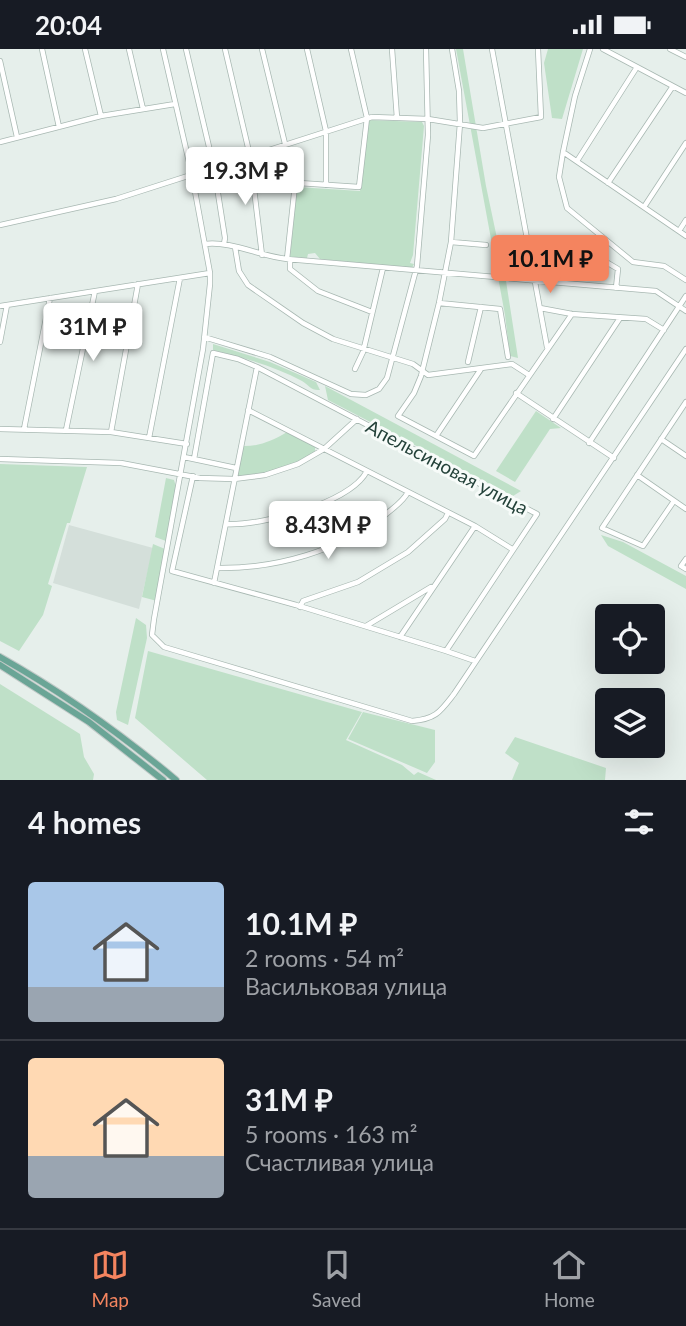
<!DOCTYPE html>
<html lang="en">
<head>
<meta charset="utf-8">
<style>
	body { margin:0; font-family:Lato,sans-serif; background:#242831; color:#f1f3f6; height:100vh; display:flex; flex-direction:column; font-size:26px; white-space:nowrap }
	* { box-sizing:border-box; margin:0 }
	p { font-size:23px; color:#9ea1a6 }
	.icon { flex:none; width:38px; height:38px; fill:none; stroke:currentColor; stroke-width:2; stroke-linecap:round; stroke-linejoin:round }
	.map { position:relative; height:731px; overflow:hidden }
	.drawer { display:flex; flex-direction:column; background:#171b24; flex:1 }
	.drawer>* { flex:none }
	.tools { position:absolute; left:595px; top:555px; display:grid; gap:14px }
	.tools a { display:grid; place-items:center; width:70px; height:70px; border-radius:7px; background:#171b24; box-shadow:0 7px 28px #0002; font-size:35px }
	.price { position:absolute; translate:-50% -60px; padding:0 16px; border-radius:7px; background:#fff; color:#222; font-size:23px; line-height:46px; filter:drop-shadow(0 2px 4px #0008) }
	.price::after { content:''; position:absolute; left:50%; top:42px; width:21px; height:16px; margin-left:-10px; background:inherit; clip-path:polygon(0 0,100% 0,50% 100%) }
	.price.active { background:#f4845f; color:#111 }
	ul { padding:0; list-style:none }
	li { display:flex; align-items:center; gap:21px; height:175px; padding:0 28px }
	li+li { border-top:2px solid #363941 }
	li span { display:grid; place-items:center; flex:none; width:196px; height:140px; border-radius:7px; color:#555 }
	li>.icon { margin-inline-start:auto }
	span .icon { width:84px; height:84px; fill:#fffc; stroke-width:1 }
	li b { font-size:30px }
	h2 { display:flex; justify-content:space-between; align-items:center; height:84px; padding:0 28px; font-size:30px }
	.status { display:flex; justify-content:space-between; align-items:center; height:49px; padding:0 35px; background:#171b24; direction:ltr }
	.status svg { height:19px; fill:currentColor }
	.tabs { display:flex; justify-content:space-around; align-items:center; height:98px; border-top:2px solid #363941; background:#171b24; font-size:19px; color:#9ea1a6 }
	.tabs a { display:grid; justify-items:center; gap:4px }
	.tabs .active { color:#f4845f }
	.map>svg:first-child { display:block }
</style>
</head>
<body>
<div class="status"><b>20:04</b><svg viewBox="0 0 49 12"><path d="M0 12V9h3v3zM5 12V6h3v6zM10 12V3h3v9zM15 12V0h3v12zM26 1h20v11H26zM47 4h2v5h-2z"/></svg></div>
<div class="map">
<svg width="686" height="731" viewBox="0 0 686 731">
	<rect width="100%" height="100%" fill="#e6efeb"/>
	<path fill="#d4dfda" d="M 69,476 L 153,499 L 139,560 L 53,534 Z"/>
	<path fill="#bfe0c8" d="M 456,0 L 463,0 L 486,137 L 506,232 L 518,309 L 510,307 L 505,266 Z
		M 548,0 L 583,0 L 562,70 L 552,69 L 544,14 Z
		M 369,71 L 422,73 L 424,77 L 413,206 L 410,214 L 414,215 L 412,219 L 320,210 L 315,204 L 308,205 L 307,209 L 290,208 L 297,138 L 360,142 Z
		M 213,295 L 270,313 L 316,333 L 320,341 C 311,342 309,336 302,332 C 275,317 243,309 213,301 Z
		M 325,337 L 521,442 L 513,447 L 328,351 Z
		M 536,362 L 561,379 L 550,380 L 515,433 L 496,422 Z
		M 287,383 L 315,398 L 315,404 C 291,418 267,424 240,428 L 236,426 L 241,397 C 258,398 272,392 287,383 Z
		M 0,415 L 87,418 L 70,474 L 67,474 L 48,535 L 52,537 L 43,566 L 19,602 L 0,592 Z
		M 166,429 L 174,431 L 177,441 L 166,492 L 155,488 Z
		M 601,486 L 623,493 L 686,527 L 686,540 L 608,497 Z
		M 153,495 L 165,500 L 157,552 L 142,548 Z
		M 136,569 L 146,576 L 147,589 L 128,676 L 117,671 L 116,663 Z
		M 148,602 L 362,663 L 346,691 L 402,716 L 414,726 L 418,723 L 436,731 L 207,731 L 135,669 Z
		M 0,635 L 80,685 L 84,708 L 94,725 L 93,731 L 0,731 Z
		M 363,663 L 435,681 L 435,713 L 427,724 L 348,690 Z
		M 515,688 L 606,719 L 605,731 L 512,731 L 519,714 L 505,704 Z"/>
	<g fill="none" stroke-linecap="round" stroke-linejoin="round">
		<g stroke="#a8b8b2" stroke-width="6">
			<path id="minor" d="M 42,0 L 59,78
				M 85,0 L 101,67
				M 129,0 L 143,60
				M 163,0 L 192,126 L 210,224 L 210,235 L 203,300 L 154,570 L 152,586 L 164,598 L 412,672 C 436,670 440,663 454,645 L 686,300
				M 186,0 L 214,119 L 225,189 L 224,195
				M 225,0 L 250,107 L 262,206
				M 262,0 L 295,136 L 287,210 L 656,242 L 686,262
				M 307,0 L 326,82 L 326,136
				M 392,0 L 397,69
				M 452,0 L 459,42 L 460,74 L 451,193 L 439,254 L 421,327 L 414,344 L 398,367 L 474,407 L 572,265
				M 492,0 L 547,298
				M 590,0 L 575,47 L 563,103 L 686,187
				M 670,0 L 686,8
				M 0,12 L 17,88
				M 637,18 L 686,44
				M 0,93 L 101,67 L 175,55
				M 563,103 L 559,128 L 567,159 L 633,213 L 664,217 L 686,231
				M 577,112 L 637,18 L 603,0
				M 608,134 L 673,37
				M 295,136 L 299,134 L 359,138 L 367,69 L 351,0
				M 644,158 L 686,94
				M 0,176 L 116,150 L 372,68 L 428,70 L 483,79 L 541,68 L 538,0
				M 679,182 L 686,171
				M 451,193 L 486,196
				M 205,195 C 232,192 259,207 287,210
				M 235,198 L 239,222 L 248,236 L 303,274 L 333,290 L 413,315 L 428,326 L 512,315 L 529,326
				M 529,199 L 591,204 L 618,220 L 616,239
				M 290,211 L 290,220 L 318,242 L 372,263
				M 439,254 L 500,260 L 508,308
				M 0,257 L 210,224
				M 540,259 L 572,265 L 646,270 L 664,281
				M 204,288 L 270,308 L 351,345 L 366,346 L 379,340 L 387,329 L 417,217 L 428,86 L 426,0
				M 0,293 L 7,256
				M 468,313 L 481,258
				M 355,320 L 363,303 L 383,219
				M 516,344 L 614,409
				M 248,361 L 475,477 L 512,500
				M 553,370 L 620,269
				M 0,380 L 111,383 L 187,395
				M 24,380 L 50,249
				M 66,381 L 95,242
				M 111,383 L 138,235
				M 436,387 L 481,320
				M 149,389 L 180,229
				M 661,390 L 686,407
				M 589,394 L 686,247
				M 184,408 L 236,419
				M 0,410 L 121,414 L 200,429 L 234,430 L 265,426 L 298,415 L 324,400 L 357,370
				M 637,426 L 686,460
				M 193,427 L 172,522 L 296,556 L 446,602 L 537,465 L 257,318 L 238,310 L 213,304 L 194,410
				M 674,452 L 643,497 L 602,479 L 686,353
				M 226,475 C 260,477 350,455 367,422
				M 686,510 L 681,517 L 686,520
				M 217,519 C 276,520 339,502 385,466 C 393,459 403,453 408,443
				M 214,534 L 257,318
				M 300,558 L 303,552 L 358,533 L 408,503 L 445,470 L 448,464
				M 366,577 L 431,538
				M 400,588 L 475,477
				M 446,602 L 475,612"/>
		</g>
		<g stroke="#c2cac8" stroke-width="8">
			<path id="major" d="M 0,608 C 62,643 121,685 176,731
				M 0,616 L 89,673 L 163,731"/>
		</g>
		<use href="#minor" stroke="#fff" stroke-width="4.5"/>
		<use href="#major" stroke="#6aa596" stroke-width="6"/>
	</g>
	<g text-anchor="middle" stroke-width="6" stroke-linejoin="round" paint-order="stroke">
		<g font-size="19" fill="#24423a" stroke="#f7fbf9">
			<text transform="translate(447 418) rotate(28)" y="7">Апельсиновая улица</text>
		</g>
	</g>
</svg>
<div class="tools">
<a><svg class="icon" aria-label="locate" viewBox="0 0 24 24"><circle cx="12" cy="12" r="6"/><path d="M12 2v4M12 18v4M2 12h4M18 12h4"/></svg></a>
<a><svg class="icon" aria-label="layers" viewBox="0 0 24 24"><path d="M12 4l9 5-9 5-9-5zM3 14l9 5 9-5"/></svg></a>
</div>
<b class="price" style="left:245px;top:158px">19.3M ₽</b>
<b class="price active" style="left:550px;top:246px">10.1M ₽</b>
<b class="price" style="left:93px;top:314px">31M ₽</b>
<b class="price" style="left:328px;top:512px">8.43M ₽</b>
</div>
<section class="drawer">
<h2>4 homes<svg class="icon" aria-label="filters" viewBox="0 0 24 24"><path d="M4 7h16M4 17h16"/><circle cx="9" cy="7" r="2"/><circle cx="15" cy="17" r="2"/></svg></h2>
<ul>
<li><span style="background:linear-gradient(#a9c7e8 75%,#9aa5b1 0)"><svg class="icon" aria-label="home" viewBox="0 0 24 24"><path d="M3 11l9-7 9 7M6 9v11h12V9"/></svg></span><div><b>10.1M ₽</b><p>2 rooms · 54 m²</p><p>Васильковая улица</p></div></li>
<li><span style="background:linear-gradient(#ffd9b3 70%,#9aa5b1 0)"><svg class="icon" aria-label="home" viewBox="0 0 24 24"><path d="M3 11l9-7 9 7M6 9v11h12V9"/></svg></span><div><b>31M ₽</b><p>5 rooms · 163 m²</p><p>Счастливая улица</p></div></li>
</ul>
</section>
<nav class="tabs">
<a class="active"><svg class="icon" aria-label="map" viewBox="0 0 24 24"><path d="M3 6l6-2 6 2 6-2v14l-6 2-6-2-6 2zM9 4v14M15 6v14"/></svg>Map</a>
<a><svg class="icon" aria-label="saved" viewBox="0 0 24 24"><path d="M7 4h10v16l-5-4-5 4z"/></svg>Saved</a>
<a><svg class="icon" aria-label="home" viewBox="0 0 24 24"><path d="M3 11l9-7 9 7M6 9v11h12V9"/></svg>Home</a>
</nav>
</body>
</html>
